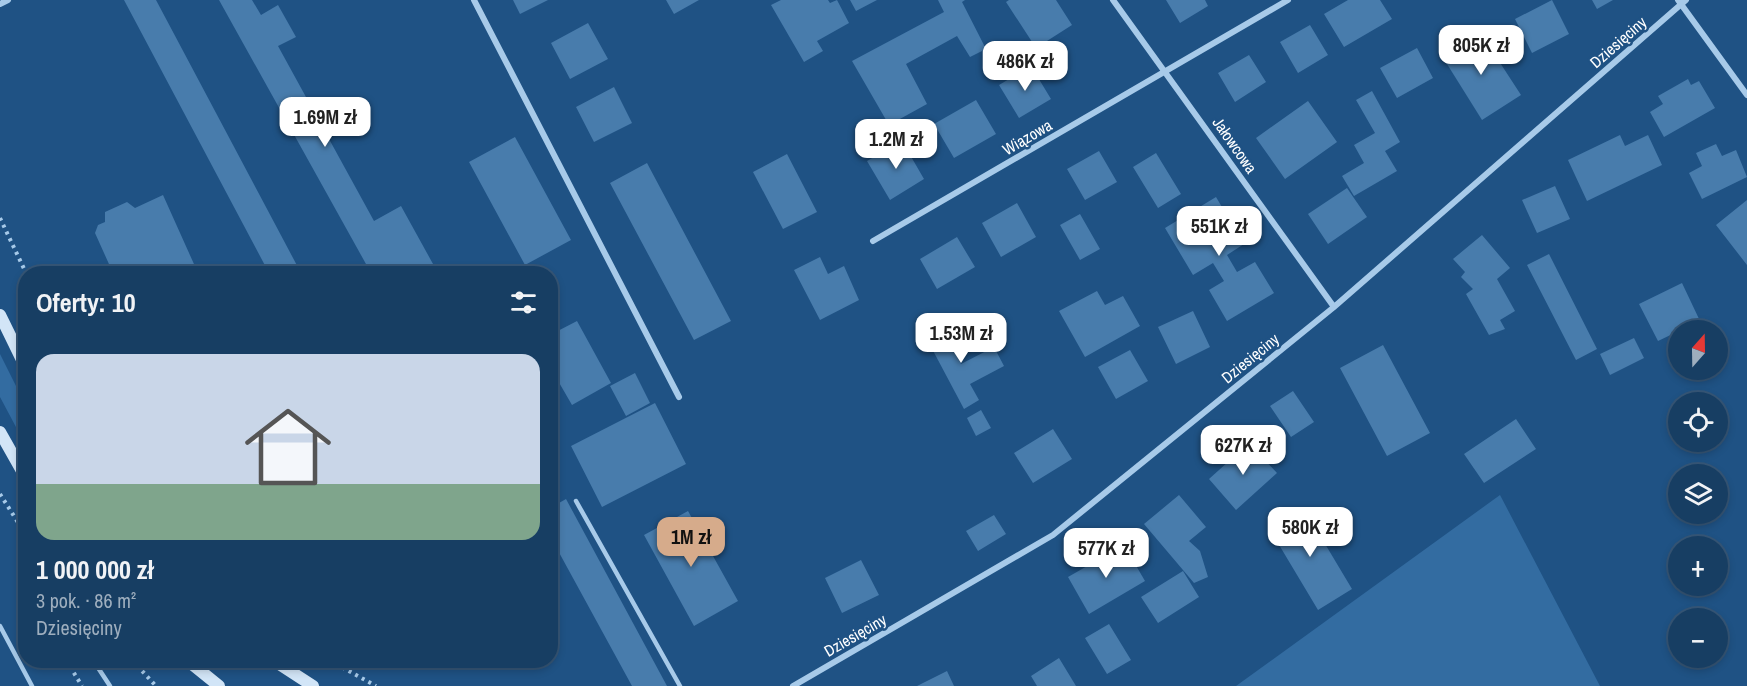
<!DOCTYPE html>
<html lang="pl">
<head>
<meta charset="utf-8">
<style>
	body { margin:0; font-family:"Archivo Narrow",sans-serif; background:#204569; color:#f1f3f6; height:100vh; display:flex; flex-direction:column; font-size:22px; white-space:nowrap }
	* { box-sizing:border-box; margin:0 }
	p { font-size:20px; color:#9eaebe }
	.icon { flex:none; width:33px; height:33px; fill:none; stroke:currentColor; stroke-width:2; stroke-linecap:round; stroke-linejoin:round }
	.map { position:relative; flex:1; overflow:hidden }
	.side { position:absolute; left:18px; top:266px; width:540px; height:402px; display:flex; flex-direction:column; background:#173e63; border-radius:24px; box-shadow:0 3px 9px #0003,0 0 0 2px #365778 }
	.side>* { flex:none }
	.needle { width:39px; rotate:20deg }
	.tools { position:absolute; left:1668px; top:320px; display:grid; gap:12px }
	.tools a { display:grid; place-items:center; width:60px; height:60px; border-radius:50%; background:#173e63; box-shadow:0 3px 9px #0003,0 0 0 2px #365778; font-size:30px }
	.price { position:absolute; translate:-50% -51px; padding:0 14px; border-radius:12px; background:#fff; color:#222; font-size:20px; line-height:39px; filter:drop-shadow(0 2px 3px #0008) }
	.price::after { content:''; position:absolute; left:50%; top:36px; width:18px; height:14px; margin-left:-9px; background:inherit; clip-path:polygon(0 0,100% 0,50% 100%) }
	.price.active { background:#d6ab8b; color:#111 }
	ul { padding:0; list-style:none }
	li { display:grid; align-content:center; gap:12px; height:318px; padding:0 18px }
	li span { display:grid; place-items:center; height:186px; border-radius:18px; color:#555 }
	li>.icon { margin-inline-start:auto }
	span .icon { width:108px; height:108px; fill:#fffc; stroke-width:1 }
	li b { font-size:26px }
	h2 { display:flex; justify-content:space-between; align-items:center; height:72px; padding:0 18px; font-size:26px }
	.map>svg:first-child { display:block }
</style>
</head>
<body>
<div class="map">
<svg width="1747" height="686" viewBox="0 0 1747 686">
	<rect width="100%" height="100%" fill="#1f5284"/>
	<path fill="#336ca1" d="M 0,354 L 25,404 L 25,444 L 0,397 Z
		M 1500,495 L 1600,686 L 1236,686 Z"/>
	<path fill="#487cac" d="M 124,0 L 156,0 L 301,273 L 269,273 Z
		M 219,0 L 252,0 L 261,15 L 278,5 L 296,37 L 278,46 L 374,221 L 401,206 L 438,273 L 371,273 Z
		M 513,0 L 548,0 L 520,14 Z
		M 666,0 L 699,0 L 674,14 Z
		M 781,0 L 828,0 L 830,3 L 837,0 L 849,23 L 817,41 L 823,51 L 804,62 L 771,5 Z
		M 850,0 L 877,0 L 856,11 Z
		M 938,0 L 965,0 L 962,2 L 986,49 L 970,57 L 957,36 L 906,64 L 927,104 L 889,125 L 852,61 L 944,12 Z
		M 1009,0 L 1056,0 L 1072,25 L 1036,48 L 1006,2 Z
		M 1166,0 L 1205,0 L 1208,6 L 1180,23 Z
		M 1348,0 L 1380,0 L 1392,19 L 1344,47 L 1324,14 Z
		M 1552,0 L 1569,34 L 1532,53 L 1515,19 Z
		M 1592,0 L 1613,0 L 1597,9 Z
		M 588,23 L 608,59 L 570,79 L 551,43 Z
		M 1310,25 L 1328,55 L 1298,73 L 1280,42 Z
		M 1480,32 L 1521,95 L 1482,120 L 1442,56 Z
		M 1417,48 L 1433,78 L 1397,98 L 1380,68 Z
		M 1249,55 L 1266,82 L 1235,102 L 1218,73 Z
		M 1031,66 L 1051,99 L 1019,118 L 999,85 Z
		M 1688,79 L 1691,85 L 1699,81 L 1715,108 L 1664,137 L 1650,112 L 1663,104 L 1658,96 Z
		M 614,87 L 632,123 L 594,142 L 576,107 Z
		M 1372,91 L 1400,142 L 1385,151 L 1397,171 L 1354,196 L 1342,176 L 1364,163 L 1354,145 L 1375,133 L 1356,100 Z
		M 976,100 L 996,134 L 954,158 L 934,124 Z
		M 1308,101 L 1337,142 L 1285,179 L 1256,138 Z
		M 1620,135 L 1625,146 L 1648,135 L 1662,165 L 1587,201 L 1568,160 Z
		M 515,137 L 571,240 L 525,265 L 469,162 Z
		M 902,141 L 924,179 L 890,200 L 867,161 Z
		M 1716,144 L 1722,156 L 1736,150 L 1747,177 L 1702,199 L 1689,173 L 1702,166 L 1696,153 Z
		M 1099,151 L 1117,182 L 1085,200 L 1067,169 Z
		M 1156,153 L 1181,194 L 1158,208 L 1133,167 Z
		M 787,154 L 817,212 L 783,229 L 753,172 Z
		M 647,163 L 731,321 L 694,340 L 610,183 Z
		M 1555,186 L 1570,219 L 1537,233 L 1522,200 Z
		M 1347,188 L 1367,217 L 1328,244 L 1308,214 Z
		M 163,195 L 198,273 L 113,273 L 95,233 L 98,225 L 105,222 L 105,212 L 127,202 L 135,208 Z
		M 1216,197 L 1244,244 L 1227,255 L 1237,272 L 1255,262 L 1274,293 L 1227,321 L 1209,290 L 1224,281 L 1213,263 L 1193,275 L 1165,228 Z
		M 1747,200 L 1747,265 L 1716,225 Z
		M 1017,203 L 1036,237 L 1001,257 L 982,223 Z
		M 1080,214 L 1100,249 L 1080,260 L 1060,225 Z
		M 1482,235 L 1510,268 L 1497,279 L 1515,311 L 1500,320 L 1505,329 L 1489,335 L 1466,294 L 1473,289 L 1461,277 L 1465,272 L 1453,259 Z
		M 957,237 L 975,267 L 937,289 L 920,259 Z
		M 1549,254 L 1597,349 L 1576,360 L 1527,265 Z
		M 820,257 L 828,274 L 844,266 L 859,300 L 820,320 L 794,270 Z
		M 1682,283 L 1700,321 L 1658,341 L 1639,304 Z
		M 1097,291 L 1105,305 L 1123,296 L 1140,326 L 1085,357 L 1059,311 Z
		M 1193,311 L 1210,347 L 1176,364 L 1158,327 Z
		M 937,319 L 961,364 L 994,347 L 1004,366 L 970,384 L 979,400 L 964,409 L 921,328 Z
		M 577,321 L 611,383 L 572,405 L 550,367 L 550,335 Z
		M 1634,338 L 1644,358 L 1610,375 L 1600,354 Z
		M 1383,345 L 1430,433 L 1387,456 L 1340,368 Z
		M 1130,350 L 1148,381 L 1116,399 L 1098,367 Z
		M 635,373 L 650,403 L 626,416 L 610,386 Z
		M 1293,391 L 1314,422 L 1291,437 L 1270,406 Z
		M 655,403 L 686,464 L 602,507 L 571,446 Z
		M 981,410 L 991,428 L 976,436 L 967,418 Z
		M 1516,419 L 1536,449 L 1484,483 L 1464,454 Z
		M 1053,429 L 1072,459 L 1033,483 L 1014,453 Z
		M 1249,443 L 1277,473 L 1236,510 L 1209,479 Z
		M 1179,495 L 1206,527 L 1189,541 L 1200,551 L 1208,577 L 1194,583 L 1144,524 Z
		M 566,499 L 667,686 L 632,686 L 550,536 L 550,508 Z
		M 1303,507 L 1352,589 L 1318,610 L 1269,528 Z
		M 688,511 L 738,601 L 694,626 L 644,535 Z
		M 994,515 L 1006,534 L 978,551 L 966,531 Z
		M 1124,545 L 1145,581 L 1089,614 L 1068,577 Z
		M 861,560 L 879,595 L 842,613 L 825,578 Z
		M 1183,571 L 1199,597 L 1158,623 L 1141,597 Z
		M 1109,624 L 1131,660 L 1107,674 L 1085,638 Z
		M 1059,658 L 1076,686 L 1037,686 L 1031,676 Z
		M 947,671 L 954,686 L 917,686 Z"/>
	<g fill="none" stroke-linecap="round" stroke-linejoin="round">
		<path stroke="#a7cae9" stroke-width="4" stroke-dasharray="3 4.5" stroke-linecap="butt" d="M 0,218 L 26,273
			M 0,494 L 26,535
			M 66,660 L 82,686
			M 132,660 L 156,686
			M 329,660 L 376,686"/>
		<path stroke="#a7cae9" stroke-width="4.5" d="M 576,501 L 680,686
			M 0,626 L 32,686
			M 93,660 L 110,686"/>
		<path stroke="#a7cae9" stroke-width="6" d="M 474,0 L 679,397
			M 1113,0 L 1334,307
			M 1678,0 L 1747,95
			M 0,4 L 8,0
			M 873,241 L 1288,0
			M 793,686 L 1053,535 L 1334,307 L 1686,0"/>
		<path stroke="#d2e5f7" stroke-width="12" d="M 0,315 L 26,368
			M 0,432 L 26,478
			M 187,660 L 219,686
			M 273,660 L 313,686"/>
	</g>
	<g text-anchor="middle" stroke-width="5" stroke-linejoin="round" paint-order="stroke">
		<g font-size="16" fill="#fff" stroke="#1f5284">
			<text transform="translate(1618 42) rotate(-41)" y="6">Dziesięciny</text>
			<text transform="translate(1027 137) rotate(-30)" y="6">Wiązowa</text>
			<text transform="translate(1235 145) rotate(55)" y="6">Jałowcowa</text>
			<text transform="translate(1250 358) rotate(-39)" y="6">Dziesięciny</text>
			<text transform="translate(855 635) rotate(-30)" y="6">Dziesięciny</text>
		</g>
	</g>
</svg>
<div class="tools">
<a><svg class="needle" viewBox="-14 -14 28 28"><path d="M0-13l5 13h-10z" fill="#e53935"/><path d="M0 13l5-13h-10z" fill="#9eaebe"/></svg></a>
<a><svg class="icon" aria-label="locate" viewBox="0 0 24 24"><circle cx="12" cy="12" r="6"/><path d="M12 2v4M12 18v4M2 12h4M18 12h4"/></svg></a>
<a><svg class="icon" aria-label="layers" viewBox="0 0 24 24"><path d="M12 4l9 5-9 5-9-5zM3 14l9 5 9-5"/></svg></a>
<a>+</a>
<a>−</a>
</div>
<b class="price" style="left:1481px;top:76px">805K zł</b>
<b class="price" style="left:1025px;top:92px">486K zł</b>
<b class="price" style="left:325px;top:148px">1.69M zł</b>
<b class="price" style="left:896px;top:170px">1.2M zł</b>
<b class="price" style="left:1219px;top:257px">551K zł</b>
<b class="price" style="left:961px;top:364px">1.53M zł</b>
<b class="price" style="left:1243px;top:476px">627K zł</b>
<b class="price" style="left:1310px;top:558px">580K zł</b>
<b class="price active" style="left:691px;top:568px">1M zł</b>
<b class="price" style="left:1106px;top:579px">577K zł</b>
<section class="side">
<h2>Oferty: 10<svg class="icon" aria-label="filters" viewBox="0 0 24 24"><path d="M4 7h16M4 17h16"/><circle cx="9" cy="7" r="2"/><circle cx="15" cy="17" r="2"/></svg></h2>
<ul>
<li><span style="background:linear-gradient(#c9d6e8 70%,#7fa58c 0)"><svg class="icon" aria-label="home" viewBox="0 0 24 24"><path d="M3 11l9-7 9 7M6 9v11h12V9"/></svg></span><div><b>1 000 000 zł</b><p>3 pok. · 86 m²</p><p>Dziesięciny</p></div></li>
</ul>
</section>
</div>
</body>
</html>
